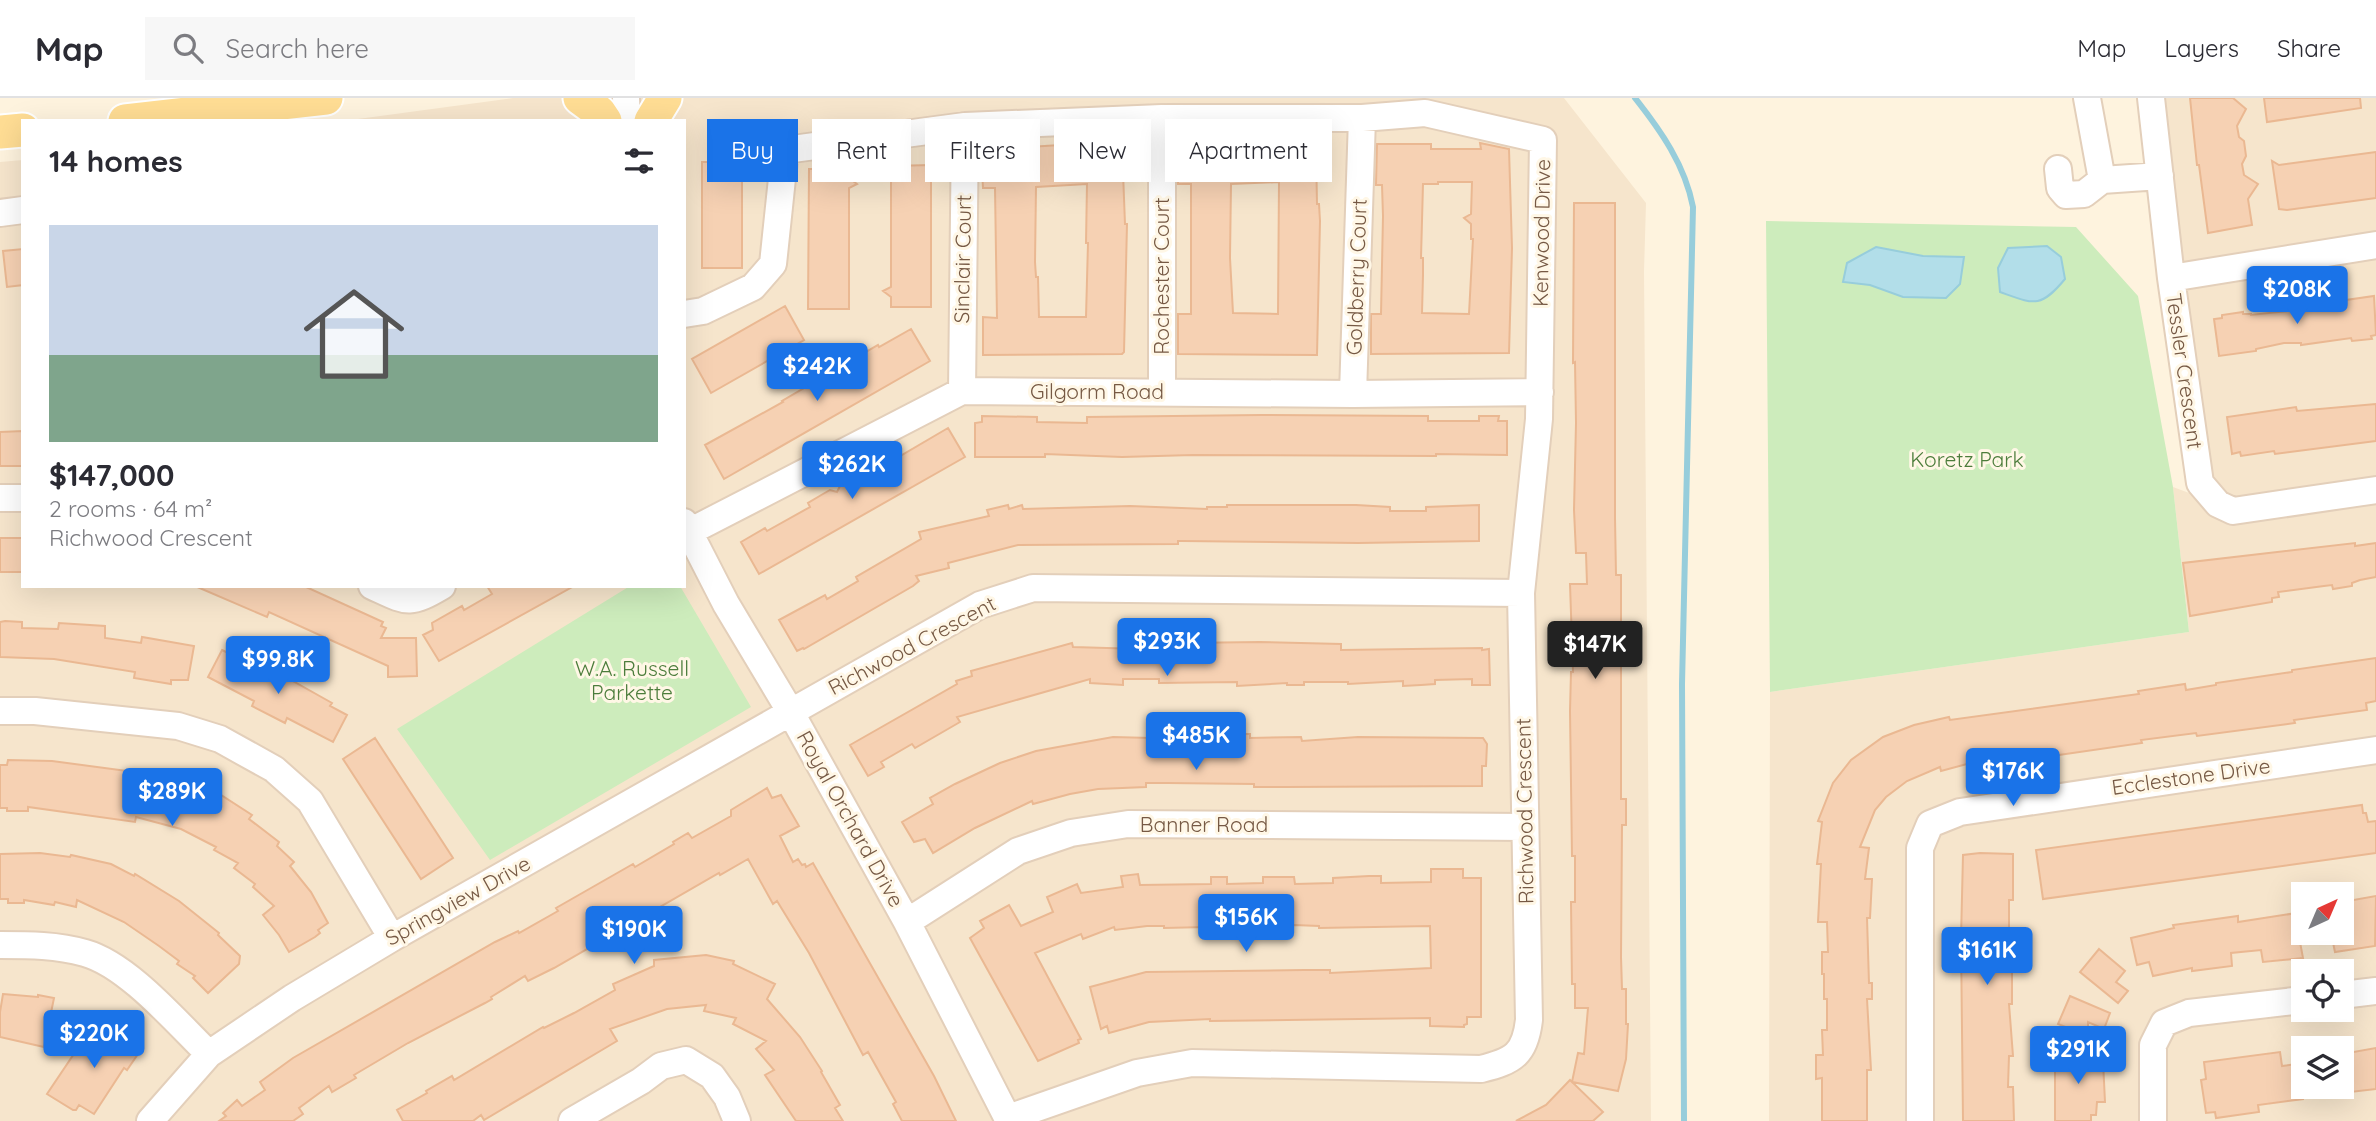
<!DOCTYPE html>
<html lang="en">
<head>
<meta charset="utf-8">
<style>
	body { margin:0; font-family:Quicksand,sans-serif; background:#f7f7f7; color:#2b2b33; height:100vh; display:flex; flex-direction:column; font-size:26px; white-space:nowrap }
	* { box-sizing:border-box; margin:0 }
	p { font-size:23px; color:#7c7c81 }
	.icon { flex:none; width:38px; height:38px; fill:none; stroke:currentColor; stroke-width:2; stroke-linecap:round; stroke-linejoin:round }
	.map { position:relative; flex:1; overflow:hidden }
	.details { position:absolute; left:21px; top:21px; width:665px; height:469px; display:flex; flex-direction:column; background:#fff; border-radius:0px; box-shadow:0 7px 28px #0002 }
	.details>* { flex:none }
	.guide { position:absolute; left:707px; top:21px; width:665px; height:63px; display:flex; gap:14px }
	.needle { width:46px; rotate:44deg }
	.tools { position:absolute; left:2291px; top:784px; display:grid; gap:14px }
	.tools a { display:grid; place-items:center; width:63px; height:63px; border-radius:0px; background:#fff; box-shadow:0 7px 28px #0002; font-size:35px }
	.price { position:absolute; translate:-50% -60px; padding:0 16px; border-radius:7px; background:#1a73e8; color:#fff; font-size:23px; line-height:46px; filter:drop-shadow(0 2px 4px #0008) }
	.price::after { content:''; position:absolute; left:50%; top:42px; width:21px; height:16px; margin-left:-10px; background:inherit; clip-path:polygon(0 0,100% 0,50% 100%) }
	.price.active { background:#222; color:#fff }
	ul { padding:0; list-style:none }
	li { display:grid; align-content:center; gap:14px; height:371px; padding:0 28px }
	li span { display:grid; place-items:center; height:217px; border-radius:0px; color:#555 }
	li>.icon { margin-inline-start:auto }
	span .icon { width:126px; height:126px; fill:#fffc; stroke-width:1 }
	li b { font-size:30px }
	h2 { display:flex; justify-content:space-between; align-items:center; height:84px; padding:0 28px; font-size:30px }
	.tag { padding:0 24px; border-radius:0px; background:#fff; box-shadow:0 7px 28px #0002; font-size:24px; line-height:63px }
	.tag.active { background:#1a73e8; color:#fff }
	header { display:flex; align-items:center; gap:42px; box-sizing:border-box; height:98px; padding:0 35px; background:#fff; border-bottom:2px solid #e1e1e2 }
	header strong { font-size:33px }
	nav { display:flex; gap:38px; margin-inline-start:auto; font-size:24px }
	.search { width:490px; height:63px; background:#f7f7f7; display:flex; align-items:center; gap:18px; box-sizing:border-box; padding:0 24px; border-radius:0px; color:#7c7c81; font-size:26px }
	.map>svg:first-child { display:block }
</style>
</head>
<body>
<header>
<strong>Map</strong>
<div class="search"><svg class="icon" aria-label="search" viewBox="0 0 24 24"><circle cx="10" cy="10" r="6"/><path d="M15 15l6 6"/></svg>Search here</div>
<nav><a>Map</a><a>Layers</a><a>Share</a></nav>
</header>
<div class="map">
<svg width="2376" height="1023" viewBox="0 0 2376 1023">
	<rect width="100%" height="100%" fill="#fef3de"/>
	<path fill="#f6e5cc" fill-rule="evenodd" d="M 513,0 L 1564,0 L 1646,105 L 1644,174 L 1651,1023 L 0,1023 L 0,64 L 23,62 L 23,488 L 684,488 L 684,23 L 343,23 Z
		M 2152,0 L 2376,0 L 2376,1023 L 1769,1023 L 1770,594 L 2189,534 L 2173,389 L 2216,405 L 2200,385 ZM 2303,796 L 2342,796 L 2342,835 L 2303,835 ZM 2303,873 L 2342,873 L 2342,912 L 2303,912 ZM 2303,950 L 2342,950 L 2342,989 L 2303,989 Z"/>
	<path fill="#cdecbc" d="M 1766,123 L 2076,129 L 2138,198 L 2173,389 L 2189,534 L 1770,594 Z
		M 630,488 L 680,488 L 751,609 L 490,762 L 397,631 Z"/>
	<path fill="#b2dee9" stroke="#97cddb" stroke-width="2" d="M 2047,148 L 2061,159 L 2065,181 C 2040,211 2034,206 2000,194 L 1998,170 L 2008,150 Z
		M 1876,149 L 1923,158 L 1964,159 L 1960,186 L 1946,200 L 1903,199 L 1870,187 L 1843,184 L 1847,165 Z"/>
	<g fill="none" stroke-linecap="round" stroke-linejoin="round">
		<path stroke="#97cddb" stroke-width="6" d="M 1635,0 C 1661,33 1685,67 1693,109 L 1682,586 L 1684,1023"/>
	</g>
	<path fill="#f6d1b3" stroke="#eab892" stroke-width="2" fill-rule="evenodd" d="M 2190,0 L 2233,0 L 2246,11 L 2237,28 L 2239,39 L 2244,43 L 2246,58 L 2242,66 L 2244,77 L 2258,86 L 2248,101 L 2252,127 L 2208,135 L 2199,67 L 2197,67 Z
		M 2264,0 L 2360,0 L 2361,10 L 2267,24 Z
		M 1093,45 L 1112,45 L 1122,48 L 1125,126 L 1127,126 L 1124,254 L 1122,256 L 983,257 L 983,219 L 997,220 L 995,90 L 983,90 L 981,52 ZM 1087,86 L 1086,145 L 1088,145 L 1086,219 L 1039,219 L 1038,179 L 1036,179 L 1035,164 L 1036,89 Z
		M 1257,45 L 1308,47 L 1308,52 L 1316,52 L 1317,106 L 1319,106 L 1320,123 L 1317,257 L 1178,256 L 1178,216 L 1191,216 L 1191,86 L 1178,86 L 1178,51 L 1184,51 L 1184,46 ZM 1279,84 L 1278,216 L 1233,215 L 1230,160 L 1231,86 Z
		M 1480,45 L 1509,51 L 1512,150 L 1509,255 L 1371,256 L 1371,216 L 1381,216 L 1383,118 L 1382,87 L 1376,87 L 1377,46 L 1431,46 L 1431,51 L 1481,51 ZM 1438,84 L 1472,84 L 1471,116 L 1464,120 L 1471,126 L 1471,141 L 1473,141 L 1469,216 L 1422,215 L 1423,177 L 1423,160 L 1421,160 L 1423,86 L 1438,86 Z
		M 2376,54 L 2376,100 L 2287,112 L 2279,111 L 2272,63 L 2279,67 Z
		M 702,64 L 742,64 L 742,170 L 702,170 Z
		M 931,67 L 931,209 L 891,209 L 891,199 L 883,193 L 891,189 L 891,68 Z
		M 809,71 L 849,71 L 849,80 L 857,86 L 849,90 L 849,211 L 808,211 Z
		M 1574,105 L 1615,105 L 1615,420 L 1616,477 L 1621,477 L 1621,701 L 1626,701 L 1626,727 L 1622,727 L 1621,859 L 1622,891 L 1626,891 L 1626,926 L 1628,926 L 1626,961 L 1618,993 L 1572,984 L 1603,1014 L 1593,1023 L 1516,1023 L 1546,1007 L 1570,982 L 1572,984 L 1578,955 L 1584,956 L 1588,910 L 1575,910 L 1575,886 L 1572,886 L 1571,804 L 1575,804 L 1575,758 L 1572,758 L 1570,613 L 1571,574 L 1573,574 L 1570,486 L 1587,486 L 1586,455 L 1576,455 L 1574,412 L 1576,325 L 1575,264 L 1573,265 Z
		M 23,151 L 23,187 L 7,189 L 3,153 Z
		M 2374,198 L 2376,237 L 2371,238 L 2372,241 L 2352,243 L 2351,240 L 2301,247 L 2301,245 L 2284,245 L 2256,251 L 2256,253 L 2219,258 L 2214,221 L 2222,220 L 2222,217 L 2243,214 L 2243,216 L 2251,216 L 2251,217 L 2296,212 L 2296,209 L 2304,208 L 2304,206 L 2325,202 L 2325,205 Z
		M 785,208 L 804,242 L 711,295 L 692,261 Z
		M 911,231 L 930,263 L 724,381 L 705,347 L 783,304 L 782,303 L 878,247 L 879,249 Z
		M 2376,306 L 2376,343 L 2275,356 L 2274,353 L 2241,358 L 2240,354 L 2232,356 L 2227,319 L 2296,309 L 2297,313 Z
		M 1261,317 L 1428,318 L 1428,323 L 1479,323 L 1479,318 L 1499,318 L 1498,323 L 1507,323 L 1507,357 L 1436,356 L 1436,358 L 1193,357 L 1122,359 L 1045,356 L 1045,359 L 975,359 L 975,325 L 982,324 L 982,318 L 1037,319 L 1037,324 L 1087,325 L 1087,319 Z
		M 948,330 L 965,359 L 759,476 L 741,444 L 765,430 L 767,433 L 810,409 L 808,405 L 823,396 L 830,392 L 837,394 L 841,386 L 893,357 L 895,361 Z
		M 23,333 L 23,368 L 0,368 L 0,334 Z
		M 1008,407 L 1009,411 L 1022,407 L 1023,411 L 1130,408 L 1207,411 L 1207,409 L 1227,409 L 1227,407 L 1356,407 L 1390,409 L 1390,413 L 1426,413 L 1426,409 L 1479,407 L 1479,443 L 1358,445 L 1182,443 L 1178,443 L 1178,446 L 1018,447 L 948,465 L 949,470 L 916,478 L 919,483 L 913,488 L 804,551 L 803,550 L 797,553 L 779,522 L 825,497 L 827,501 L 858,483 L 856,479 L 921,441 L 919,434 L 989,418 L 987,412 Z
		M 0,440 L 23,440 L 23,474 L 0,474 Z
		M 2355,445 L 2355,448 L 2376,445 L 2376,479 L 2360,482 L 2352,485 L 2352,488 L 2333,491 L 2332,487 L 2324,488 L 2278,494 L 2279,499 L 2272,500 L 2272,504 L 2190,518 L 2183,465 Z
		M 195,488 L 304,488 L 383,524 L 381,528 L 386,530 L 381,540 L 416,540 L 417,578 L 388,579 L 388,568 L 269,514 L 267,519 Z
		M 487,488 L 574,488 L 439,563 L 423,537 L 433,532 L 432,525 L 462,508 L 464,512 L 492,496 Z
		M 5,523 L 22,524 L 22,530 L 58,531 L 59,525 L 105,528 L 105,540 L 141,545 L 142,539 L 194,548 L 188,582 L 171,582 L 171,586 L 134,580 L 135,574 L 54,561 L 0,559 L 0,524 Z
		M 1260,544 L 1341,546 L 1341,552 L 1482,550 L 1482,552 L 1489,551 L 1490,587 L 1472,587 L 1472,581 L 1435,582 L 1435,586 L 1421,587 L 1403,588 L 1403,583 L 1348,586 L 1348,584 L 1304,584 L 1304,587 L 1287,587 L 1287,585 L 1237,588 L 1237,584 L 1159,585 L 1159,581 L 1123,581 L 1123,587 L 1090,585 L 1090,581 L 957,619 L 960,624 L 915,650 L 912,646 L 881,664 L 884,669 L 868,678 L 850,647 L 957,586 L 956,583 L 972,578 L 971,573 L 1072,545 L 1073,549 L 1174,552 L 1174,549 L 1184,549 L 1184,545 Z
		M 222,552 L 271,576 L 273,572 L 332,605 L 330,608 L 347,617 L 333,644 L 287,620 L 285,625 L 252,608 L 254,603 L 208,579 Z
		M 2376,560 L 2376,603 L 2366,605 L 2367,612 L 2294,622 L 2295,625 L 2197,638 L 2196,635 L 2141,642 L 2142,645 L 2045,659 L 1978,667 L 1978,663 L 1941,673 L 1940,669 L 1907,683 L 1886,699 L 1875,712 L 1860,749 L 1869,750 L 1865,781 L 1872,781 L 1870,820 L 1867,820 L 1869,885 L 1872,885 L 1872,901 L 1867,901 L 1871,972 L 1867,972 L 1867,1023 L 1822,1023 L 1822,980 L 1816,981 L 1816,957 L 1823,957 L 1822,932 L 1827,932 L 1827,901 L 1824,901 L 1824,876 L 1822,876 L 1822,854 L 1828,854 L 1827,824 L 1818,824 L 1821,766 L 1817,766 L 1822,724 L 1818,723 L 1833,685 L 1851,662 L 1883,639 L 1914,627 L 1949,619 L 1950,622 L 2124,598 L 2139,596 L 2138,593 L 2185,586 L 2186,592 L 2216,587 L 2216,585 L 2292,574 L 2292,572 Z
		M 1178,636 L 1198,636 L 1198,640 L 1229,640 L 1229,636 L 1250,636 L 1250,640 L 1301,639 L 1302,643 L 1358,639 L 1483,640 L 1487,646 L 1486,668 L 1482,668 L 1482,688 L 1286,689 L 1254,689 L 1254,686 L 1168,685 L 1146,685 L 1146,689 L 1098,691 L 1070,696 L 1033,706 L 1032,703 L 975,730 L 933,755 L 925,741 L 914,744 L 902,724 L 933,706 L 930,700 L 955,686 L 1000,665 L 1036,653 L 1113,639 L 1151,640 L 1151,637 Z
		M 375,640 L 453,760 L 421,781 L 343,661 Z
		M 8,662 L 52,663 L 157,677 L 190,686 L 186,702 L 215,710 L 221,697 L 252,717 L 249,721 L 279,744 L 277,748 L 294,764 L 290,768 L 311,794 L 328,825 L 318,832 L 320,835 L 315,839 L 289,854 L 279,837 L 263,817 L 274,808 L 253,789 L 255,786 L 234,770 L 238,765 L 214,752 L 216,749 L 181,731 L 136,719 L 135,724 L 28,709 L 28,713 L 7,713 L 7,710 L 0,710 L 0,667 L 7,667 Z
		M 767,690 L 772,700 L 781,697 L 799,728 L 780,738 L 793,764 L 798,761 L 802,767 L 805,766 L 806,769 L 813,765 L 934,978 L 956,1023 L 902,1023 L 893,1006 L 896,1004 L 868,954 L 863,957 L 809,855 L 777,803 L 773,806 L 748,761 L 720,777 L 719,775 L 554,870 L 528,883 L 525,878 L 491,899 L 492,901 L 485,905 L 408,945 L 354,977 L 356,980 L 332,994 L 329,988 L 299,1010 L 303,1016 L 293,1023 L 219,1023 L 226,1018 L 223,1015 L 237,1002 L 242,1008 L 265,992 L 260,984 L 293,960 L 495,844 L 518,833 L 519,835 L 558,813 L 556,810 L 633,766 L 635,769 L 674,746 L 673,744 L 688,735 L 692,740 L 731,718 L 731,712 Z
		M 2362,707 L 2363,715 L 2366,715 L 2368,724 L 2376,723 L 2376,755 L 2043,801 L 2036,752 Z
		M 40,755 L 70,759 L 71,757 L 111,766 L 134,778 L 135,776 L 179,803 L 219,835 L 218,837 L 240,858 L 239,866 L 208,895 L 193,880 L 195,878 L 177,866 L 179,863 L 159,848 L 124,824 L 77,802 L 76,809 L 55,804 L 54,807 L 24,802 L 24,805 L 8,805 L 8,801 L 0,801 L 0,756 Z
		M 1980,755 L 2013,756 L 2013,802 L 2009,802 L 2009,834 L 2012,834 L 2012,906 L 2009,906 L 2013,958 L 2009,958 L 2008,989 L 2013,989 L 2014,1023 L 1963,1023 L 1961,841 L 1963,757 Z
		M 1431,771 L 1463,771 L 1463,780 L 1481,780 L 1481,919 L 1467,919 L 1467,926 L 1464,927 L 1464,929 L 1430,928 L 1430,920 L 1210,923 L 1210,921 L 1149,924 L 1109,935 L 1107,928 L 1101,931 L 1090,889 L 1146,874 L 1304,872 L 1330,872 L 1330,875 L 1431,870 L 1430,828 L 1319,830 L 1319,828 L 1294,827 L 1164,830 L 1164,828 L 1147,828 L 1115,832 L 1114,829 L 1083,841 L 1081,836 L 1035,855 L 1081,941 L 1078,942 L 1079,945 L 1038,963 L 970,840 L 984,830 L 980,823 L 1009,807 L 1021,828 L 1053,814 L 1047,799 L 1077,786 L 1081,795 L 1123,789 L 1121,778 L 1138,776 L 1140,787 L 1211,786 L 1211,779 L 1227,779 L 1227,786 L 1263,785 L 1263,779 L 1294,779 L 1295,786 L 1333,785 L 1333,780 L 1369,778 L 1381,778 L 1381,785 L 1431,784 Z
		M 2376,798 L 2375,848 L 2335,854 L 2331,835 L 2342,835 L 2342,804 Z
		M 2303,814 L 2303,844 L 2300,844 L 2303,860 L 2263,864 L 2261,852 L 2231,855 L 2232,868 L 2192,873 L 2192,870 L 2153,878 L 2149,864 L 2137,867 L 2131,840 L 2174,830 L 2173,827 L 2238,818 L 2238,824 Z
		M 2099,851 L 2125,873 L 2116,884 L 2128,893 L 2118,905 L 2080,874 Z
		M 706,857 L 734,863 L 733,866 L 775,886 L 767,901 L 800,939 L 822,973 L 821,974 L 840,1007 L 835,1010 L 843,1023 L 796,1023 L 765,977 L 774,972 L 756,951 L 766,943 L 733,926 L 736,920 L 704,913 L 706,907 L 667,911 L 610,931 L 617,943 L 484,1022 L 481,1017 L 473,1023 L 403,1023 L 397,1012 L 427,995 L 426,993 L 452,978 L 454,982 L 543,929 L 544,930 L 574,915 L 615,892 L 613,886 L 654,868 L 654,862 Z
		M 3,896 L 38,899 L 38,897 L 54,900 L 44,949 L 0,939 L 0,914 Z
		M 2070,898 L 2110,915 L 2104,931 L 2088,924 L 2088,938 L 2058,926 Z
		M 102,922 L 128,940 L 125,946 L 138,956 L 127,972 L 124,970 L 94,1016 L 79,1007 L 76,1012 L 73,1012 L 47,996 L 80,947 L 83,949 Z
		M 2088,950 L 2088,963 L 2103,963 L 2105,1004 L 2097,1004 L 2096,1017 L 2091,1017 L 2091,1023 L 2055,1023 L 2055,959 L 2061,959 L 2060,951 Z
		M 2376,950 L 2376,991 L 2342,995 L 2342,956 Z
		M 2280,954 L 2282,968 L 2303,965 L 2303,1001 L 2258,1007 L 2259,1014 L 2216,1020 L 2215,1014 L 2206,1015 L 2201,982 L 2206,981 L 2204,964 Z"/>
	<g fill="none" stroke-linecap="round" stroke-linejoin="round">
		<g stroke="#e3cfba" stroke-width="30">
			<path id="minor" d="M 626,0 L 627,23
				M 2087,0 L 2102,82
				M 2151,0 L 2171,180
				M 1162,20 L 1162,294
				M 2058,71 L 2060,90 L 2066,97 L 2084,96 L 2102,82 L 2160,78
				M 0,115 L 23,112
				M 2376,147 L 2171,180 L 2200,385 L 2218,406 L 2233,413 L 2376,392
				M 684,216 L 703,213 L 753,189 L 773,166 L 785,52 L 965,28 L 1162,20 L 1362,20 L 1425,15 L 1543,42 L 1539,321 L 1521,495
				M 962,293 L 965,28
				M 1353,296 L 1362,20
				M 0,400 L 23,400
				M 684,424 L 726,506 L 790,613 L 907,824 L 1009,1023
				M 689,434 L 962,293 L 1353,296 L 1540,294
				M 372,488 C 407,504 408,508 442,488
				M 0,613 L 35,613 L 178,628 L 220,641 L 274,671 L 310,703 L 392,840
				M 907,824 L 1018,753 L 1071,735 L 1128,726 L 1525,729
				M 0,847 C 29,847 57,847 85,855 C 128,867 177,925 209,956
				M 2342,897 L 2376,893
				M 150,1023 L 209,956 L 292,900 L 392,840 L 980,507 L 1033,490 L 1521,495 L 1529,922 C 1525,956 1514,963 1481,971 L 1192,965 L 1137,975 L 1008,1020
				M 572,1023 L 641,983 L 661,968 L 686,962 L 712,978 L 727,999 L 737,1023
				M 1920,1023 L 1920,750 L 1930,726 L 1960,714 L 2376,652
				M 2153,1023 L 2153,947 L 2164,925 L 2189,915 L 2303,902"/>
		</g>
		<g stroke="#fff" stroke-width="37">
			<path id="major" d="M 580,0 L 599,14 L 605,23
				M 125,23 L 326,0
				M 651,23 L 665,0
				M 0,34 L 23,32"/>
		</g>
		<use href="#minor" stroke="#fff" stroke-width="26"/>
		<use href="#major" stroke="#ffdd94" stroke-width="33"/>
	</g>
	<g text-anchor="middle" stroke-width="6" stroke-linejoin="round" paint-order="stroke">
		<g font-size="21" fill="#765944" stroke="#fff7e6">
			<text transform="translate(1542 135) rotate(-89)" y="7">Kenwood Drive</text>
			<text transform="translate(963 161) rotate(-89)" y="7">Sinclair Court</text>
			<text transform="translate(1162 178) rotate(-90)" y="7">Rochester Court</text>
			<text transform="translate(1357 179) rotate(-88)" y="7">Goldberry Court</text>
			<text transform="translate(2184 273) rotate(82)" y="7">Tessler Crescent</text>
			<text x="1097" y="301">Gilgorm Road</text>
			<text transform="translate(912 548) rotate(-28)" y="7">Richwood Crescent</text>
			<text transform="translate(2191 679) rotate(-8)" y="7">Ecclestone Drive</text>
			<text transform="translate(1525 713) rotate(-91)" y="7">Richwood Crescent</text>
			<text transform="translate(850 721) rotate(61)" y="7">Royal Orchard Drive</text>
			<text x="1204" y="734">Banner Road</text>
			<text transform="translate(458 803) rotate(-29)" y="7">Springview Drive</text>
		</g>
		<g font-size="21" fill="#4c7d3b" stroke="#fff7e6">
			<text x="1967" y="369">Koretz Park</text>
			<text x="632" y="578">W.A. Russell<tspan x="632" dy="24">Parkette</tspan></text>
		</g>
	</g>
</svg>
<div class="tools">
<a><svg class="needle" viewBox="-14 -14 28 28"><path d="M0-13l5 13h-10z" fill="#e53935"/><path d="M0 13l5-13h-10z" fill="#7c7c81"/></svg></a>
<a><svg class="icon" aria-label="locate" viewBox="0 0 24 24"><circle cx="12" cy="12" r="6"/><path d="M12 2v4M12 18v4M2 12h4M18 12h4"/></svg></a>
<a><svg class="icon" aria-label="layers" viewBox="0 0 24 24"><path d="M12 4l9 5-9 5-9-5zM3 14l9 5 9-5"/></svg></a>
</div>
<b class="price" style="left:2297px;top:228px">$208K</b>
<b class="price" style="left:817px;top:305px">$242K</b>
<b class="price" style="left:852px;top:403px">$262K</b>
<b class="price" style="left:1167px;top:580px">$293K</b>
<b class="price active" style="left:1595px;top:583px">$147K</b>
<b class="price" style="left:278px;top:598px">$99.8K</b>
<b class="price" style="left:1196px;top:674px">$485K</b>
<b class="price" style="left:2013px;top:710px">$176K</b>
<b class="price" style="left:172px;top:730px">$289K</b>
<b class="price" style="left:1246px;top:856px">$156K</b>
<b class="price" style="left:634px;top:868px">$190K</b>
<b class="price" style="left:1987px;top:889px">$161K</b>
<b class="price" style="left:94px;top:972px">$220K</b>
<b class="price" style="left:2078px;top:988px">$291K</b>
<div class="guide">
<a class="tag active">Buy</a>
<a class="tag">Rent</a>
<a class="tag">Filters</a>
<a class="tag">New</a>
<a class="tag">Apartment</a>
</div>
<section class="details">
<h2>14 homes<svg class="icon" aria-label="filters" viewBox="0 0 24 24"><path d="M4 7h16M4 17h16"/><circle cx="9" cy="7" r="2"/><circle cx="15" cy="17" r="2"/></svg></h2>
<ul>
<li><span style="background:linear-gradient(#c9d6e8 60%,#7fa58c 0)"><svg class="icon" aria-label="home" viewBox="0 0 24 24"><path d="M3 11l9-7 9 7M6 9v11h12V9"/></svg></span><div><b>$147,000</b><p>2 rooms · 64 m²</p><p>Richwood Crescent</p></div></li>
</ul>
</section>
</div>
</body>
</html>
